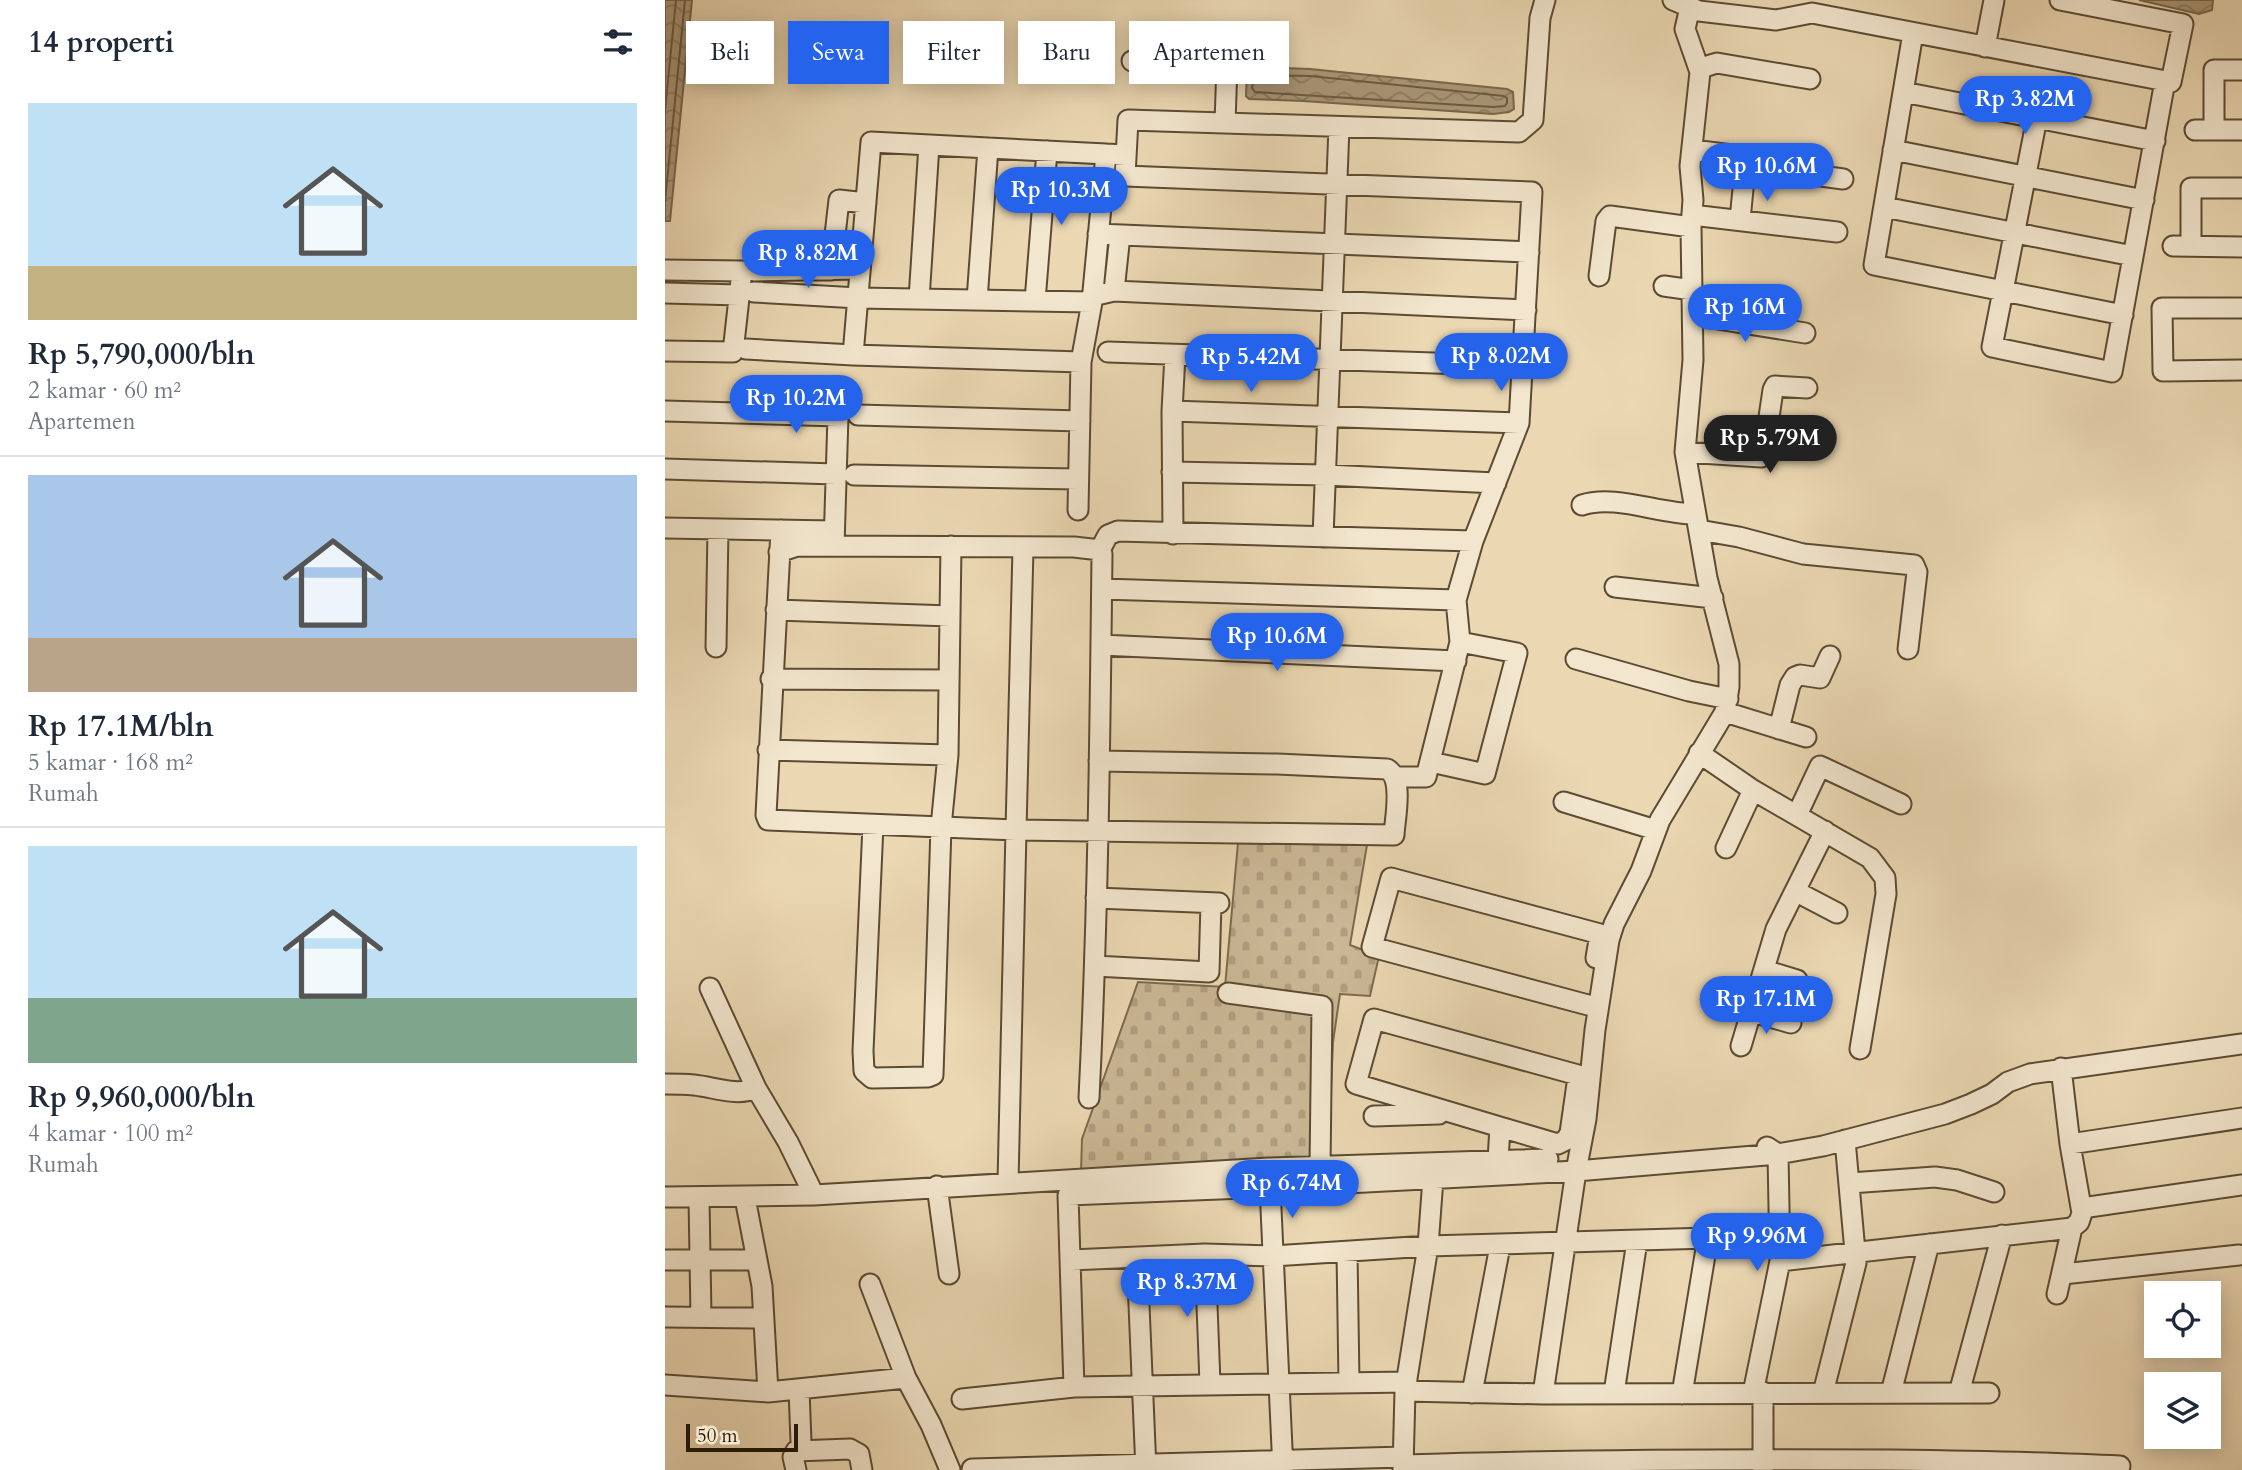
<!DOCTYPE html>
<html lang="id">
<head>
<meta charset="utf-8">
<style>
	body { margin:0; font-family:Cardo,serif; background:#f6f6f7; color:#1f2937; height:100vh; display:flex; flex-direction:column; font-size:26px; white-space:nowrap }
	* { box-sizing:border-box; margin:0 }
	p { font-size:23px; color:#747a83 }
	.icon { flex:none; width:38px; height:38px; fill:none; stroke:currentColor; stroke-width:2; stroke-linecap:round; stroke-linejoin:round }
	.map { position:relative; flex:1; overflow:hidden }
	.side { display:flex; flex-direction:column; background:#fff; width:665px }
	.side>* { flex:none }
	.hud { position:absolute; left:21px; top:21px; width:665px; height:63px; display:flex; gap:14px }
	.tools { position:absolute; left:1479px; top:1281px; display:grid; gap:14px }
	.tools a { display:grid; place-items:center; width:77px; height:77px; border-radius:0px; background:#fff; box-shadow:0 4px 18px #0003; font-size:35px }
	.scale { position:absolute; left:21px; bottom:18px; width:112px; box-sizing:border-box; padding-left:7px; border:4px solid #2d1c07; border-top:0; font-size:19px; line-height:24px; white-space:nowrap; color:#2d1c07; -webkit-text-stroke:5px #f2e6ce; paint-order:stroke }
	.price { position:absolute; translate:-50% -60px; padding:0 16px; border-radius:24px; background:#2563eb; color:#fff; font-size:23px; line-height:46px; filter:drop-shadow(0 2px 4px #0008) }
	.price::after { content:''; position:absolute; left:50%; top:42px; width:21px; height:16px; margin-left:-10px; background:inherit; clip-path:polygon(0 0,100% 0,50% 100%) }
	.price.selected { background:#222; color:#fff }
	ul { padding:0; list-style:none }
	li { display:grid; align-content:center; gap:14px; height:371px; padding:0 28px }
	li+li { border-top:2px solid #e0e1e3 }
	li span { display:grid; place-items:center; height:217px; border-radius:0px; color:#555 }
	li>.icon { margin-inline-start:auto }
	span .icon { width:126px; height:126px; fill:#fffc; stroke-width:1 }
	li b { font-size:30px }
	h2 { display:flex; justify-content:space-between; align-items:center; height:84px; padding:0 28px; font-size:30px }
	.chip { padding:0 24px; border-radius:0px; background:#fff; box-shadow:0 4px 18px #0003; font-size:24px; line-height:63px }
	.chip.selected { background:#2563eb; color:#fff }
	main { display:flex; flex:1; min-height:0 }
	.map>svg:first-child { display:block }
</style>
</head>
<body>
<main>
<section class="side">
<h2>14 properti<svg class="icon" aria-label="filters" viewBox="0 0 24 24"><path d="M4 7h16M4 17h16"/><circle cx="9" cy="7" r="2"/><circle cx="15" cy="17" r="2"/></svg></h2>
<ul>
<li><span style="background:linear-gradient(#bfe0f5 75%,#c2b280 0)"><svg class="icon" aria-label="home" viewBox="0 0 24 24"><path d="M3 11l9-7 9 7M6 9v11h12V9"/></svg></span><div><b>Rp 5,790,000/bln</b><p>2 kamar · 60 m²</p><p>Apartemen</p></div></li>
<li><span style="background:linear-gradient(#a9c7e8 75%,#b9a48a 0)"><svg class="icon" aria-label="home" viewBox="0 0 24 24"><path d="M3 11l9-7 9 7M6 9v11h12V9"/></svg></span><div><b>Rp 17.1M/bln</b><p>5 kamar · 168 m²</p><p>Rumah</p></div></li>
<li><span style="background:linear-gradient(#bfe0f5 70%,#7fa58c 0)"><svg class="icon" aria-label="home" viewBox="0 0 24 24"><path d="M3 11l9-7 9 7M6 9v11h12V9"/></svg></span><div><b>Rp 9,960,000/bln</b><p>4 kamar · 100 m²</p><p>Rumah</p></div></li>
</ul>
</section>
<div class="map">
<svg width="1577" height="1470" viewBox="0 0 1577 1470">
	<defs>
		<pattern id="cemetery-stones" width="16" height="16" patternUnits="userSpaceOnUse" patternTransform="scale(1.75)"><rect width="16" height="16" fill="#cbb896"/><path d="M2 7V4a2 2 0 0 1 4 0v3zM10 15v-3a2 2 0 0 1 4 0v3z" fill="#af9e80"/></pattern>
		<pattern id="water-waves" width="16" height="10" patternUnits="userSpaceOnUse" patternTransform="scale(1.75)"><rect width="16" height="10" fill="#aa9879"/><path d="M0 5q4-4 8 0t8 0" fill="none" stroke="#8b7b61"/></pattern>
	</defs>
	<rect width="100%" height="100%" fill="#ebd8b3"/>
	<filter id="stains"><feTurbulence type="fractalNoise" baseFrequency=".00286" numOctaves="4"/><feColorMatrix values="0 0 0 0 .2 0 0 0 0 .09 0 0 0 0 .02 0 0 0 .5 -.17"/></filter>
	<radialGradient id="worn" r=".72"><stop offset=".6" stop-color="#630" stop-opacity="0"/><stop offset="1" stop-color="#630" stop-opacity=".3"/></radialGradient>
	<path fill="url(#cemetery-stones)" stroke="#7c6a4e" stroke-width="2" d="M 573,843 L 702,845 L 685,945 L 714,956 L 705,996 L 675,994 L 668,1042 L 663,1160 L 416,1172 L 417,1139 L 473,982 L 560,987 Z"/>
	<path fill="url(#water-waves)" stroke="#78664b" stroke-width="2" d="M 0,0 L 27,0 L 5,221 L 0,221 Z
		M 1474,0 L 1548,0 L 1547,10 L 1534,14 Z
		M 587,67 L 645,69 L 842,89 L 848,92 L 849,109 L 844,112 L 828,114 L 638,101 L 584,99 L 581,96 L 582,69 Z"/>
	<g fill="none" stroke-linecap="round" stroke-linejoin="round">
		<path stroke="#6c5a40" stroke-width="2" d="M 590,75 L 645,76 L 839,96 L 842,98 L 842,103 L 840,106 L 828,107 L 590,92 L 587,88 Z
			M 0,111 L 11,0
			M 0,202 L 20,0"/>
		<g stroke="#5c4b32" stroke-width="23">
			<path id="minor" d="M 1008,0 L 1034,11 L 1111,20 L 1147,13 L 1506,82 L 1518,24 L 1395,0
				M 1025,7 L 1020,29 L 1035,72
				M 1248,33 L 1209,265 L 1458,315
				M 1320,47 L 1329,0
				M 467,61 L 562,64 L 560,123
				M 1238,92 L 1490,141
				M 1372,118 L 1327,347 L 1447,372 L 1500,81
				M 1530,130 L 1577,130
				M 1549,130 L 1549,70 L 1577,70
				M 1028,150 L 1075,156 L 1127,172 L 1178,179
				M 1228,150 L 1479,200
				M 1219,207 L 1468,256
				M 1027,215 L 1172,232
				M 1075,220 L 1081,158
				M 433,234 L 864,252
				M 1508,246 L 1577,247
				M 1526,246 L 1526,188 L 1577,188
				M 0,270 L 77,271 L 68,352 L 0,351
				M 166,270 L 174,200 L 201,203
				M 89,271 L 195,269
				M 934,276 L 941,221 L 945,216 L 1026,227
				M 999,286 L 1027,290
				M 449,291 L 861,310
				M 89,292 L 193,298 L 427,302
				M 0,293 L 74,295
				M 436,294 L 449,291 L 455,235
				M 254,299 L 264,145
				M 312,300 L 323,148
				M 370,301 L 382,151
				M 1577,308 L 1497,308 L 1498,371 L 1577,370
				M 1028,315 L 1140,333
				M 81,349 L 188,355 L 416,362
				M 443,352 L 858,366
				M 188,355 L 206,142 L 461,155
				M 0,411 L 173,416 L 169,546
				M 507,411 L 854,423
				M 193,415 L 415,421
				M 1020,452 L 1096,457 L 1099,451 L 1108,390 L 1110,386 L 1142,388
				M 0,469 L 171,474
				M 507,472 L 661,475 L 831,483
				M 189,475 L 413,479
				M 917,505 C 950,494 994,514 1030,514
				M 413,510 L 416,362 L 427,302 L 441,154
				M 0,528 L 169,531
				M 116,530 L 101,815 L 103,820 L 351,830 L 343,1183
				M 1034,530 L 1074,537 L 1138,554 L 1249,565 L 1252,572 L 1243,649
				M 508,534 L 507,411 L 510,355
				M 658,537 L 674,127
				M 358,548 L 351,830 L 729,835 C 730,817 739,778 722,769 L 612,764 L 434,761
				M 114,552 L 132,546 L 409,547 L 435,550
				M 950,587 L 1048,598
				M 437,589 L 791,600
				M 111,610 L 285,616
				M 436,645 L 791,661
				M 51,647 L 53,529
				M 911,659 L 1024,691 L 1063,699
				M 106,679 L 283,680
				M 1060,712 L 1141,737
				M 1114,729 L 1125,685 L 1130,677 L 1135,675 L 1155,678 L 1165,656
				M 103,750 L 283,755
				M 1034,753 L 1088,790 L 1061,848
				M 766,762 L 820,774 L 852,653 L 795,642
				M 730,777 L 761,777 L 795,642 L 791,600 L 808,541 L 854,423 L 867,192 L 460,176 L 463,120 L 854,132 L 868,120 L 875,18 L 880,0
				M 1088,790 L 1205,858 L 1220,878 L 1221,894 L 1195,1049
				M 899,802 L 991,830
				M 1132,815 L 1155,766 L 1236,804
				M 208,825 L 198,1051 L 199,1071 L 207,1078 L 263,1077 L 268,1075 L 276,827 L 283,755 L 286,546
				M 1130,891 L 1172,913
				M 431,898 L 554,903
				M 430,966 L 544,972 L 546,903
				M 1099,970 L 1132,980
				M 45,988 L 91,1088 L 123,1142 L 149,1195
				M 563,993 L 657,1006 L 655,1167
				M 923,1005 L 707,947 L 726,878 L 935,934 L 931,958
				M 1087,1012 L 1126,1023
				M 1076,1046 L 1111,929 L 1160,831
				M 0,1084 C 10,1084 19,1084 29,1085 C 49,1087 72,1097 91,1088
				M 424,1098 C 433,917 435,736 437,554 L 435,550 L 443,535 L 453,531 L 808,541
				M 709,1116 L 774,1114
				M 835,1127 L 691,1084 L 709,1019 L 913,1075
				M 1405,1144 L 1577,1118
				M 833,1160 L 835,1127 L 893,1144 L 901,1140 L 905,1133 L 913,1077
				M 1185,1183 L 1270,1177 L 1292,1180 L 1329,1192
				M 272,1186 L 284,1274
				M 605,1187 L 618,1470
				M 0,1197 L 149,1195 L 604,1168 L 883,1159
				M 34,1198 L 36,1317
				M 1417,1208 L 1577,1185
				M 682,1252 L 684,1382
				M 540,1254 L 545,1383
				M 472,1258 L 481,1470
				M 0,1260 L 83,1260
				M 406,1260 L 540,1254 L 608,1256 L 763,1246 L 1116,1236
				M 1115,1261 L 1407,1228 L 1414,1222 L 1417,1213 L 1405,1144 L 1396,1068
				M 1398,1274 L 1574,1255
				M 205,1284 L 241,1378
				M 1392,1294 L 1407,1228
				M 0,1317 L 90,1318
				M 0,1385 L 103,1392 L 97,1286 L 80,1198
				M 409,1387 L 403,1195 L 605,1187 L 911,1171 L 1113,1154 L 1158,1146 L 1280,1114 L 1306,1104 L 1327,1094 L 1343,1082 L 1365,1074 L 1577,1044
				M 134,1389 L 136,1442
				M 740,1391 L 878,1394 L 1324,1393
				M 103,1392 L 241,1378 L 266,1425 L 285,1470
				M 1098,1392 L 1098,1470
				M 807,1393 L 835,1246
				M 949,1393 L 972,1241
				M 1088,1393 L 1115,1261 L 1113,1154 L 1102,1147
				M 1158,1393 L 1191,1263 L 1180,1140
				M 1226,1393 L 1264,1244
				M 1294,1393 L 1337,1235
				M 878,1394 L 911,1171 L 921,1119 L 930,1030 L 944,940 L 949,924 L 976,871 L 995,820 L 1060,712 L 1064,687 L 1064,664 L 1042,578 L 1020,452 L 1028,360 L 1026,227 L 1028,200 L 1025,166 L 1035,72 L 1039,67 L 1052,63 L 1145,79
				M 1017,1394 L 1043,1237
				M 297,1399 L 409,1387 L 742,1382
				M 738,1465 C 901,1460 1064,1459 1227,1460 C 1303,1461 1379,1462 1455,1466
				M 307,1469 L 738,1457
				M 738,1469 L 740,1391 L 763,1246 L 769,1165
				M 131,1470 L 128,1457 L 131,1451 L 185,1449 L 194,1454 L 197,1470"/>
		</g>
		<use href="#minor" stroke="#f2e6ce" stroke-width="19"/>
	</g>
	<rect width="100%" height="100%" filter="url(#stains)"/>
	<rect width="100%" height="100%" fill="url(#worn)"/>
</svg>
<div class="tools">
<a><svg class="icon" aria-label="locate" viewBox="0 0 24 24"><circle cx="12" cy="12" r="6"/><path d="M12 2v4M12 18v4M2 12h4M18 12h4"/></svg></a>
<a><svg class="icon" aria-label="layers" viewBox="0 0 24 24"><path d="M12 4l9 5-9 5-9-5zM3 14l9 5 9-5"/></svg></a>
</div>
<div class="scale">50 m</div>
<b class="price" style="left:1360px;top:136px">Rp 3.82M</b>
<b class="price" style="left:1102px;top:203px">Rp 10.6M</b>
<b class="price" style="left:396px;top:227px">Rp 10.3M</b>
<b class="price" style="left:143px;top:290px">Rp 8.82M</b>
<b class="price" style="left:1080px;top:344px">Rp 16M</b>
<b class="price" style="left:836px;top:393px">Rp 8.02M</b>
<b class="price" style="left:586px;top:394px">Rp 5.42M</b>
<b class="price" style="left:131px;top:435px">Rp 10.2M</b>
<b class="price selected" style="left:1105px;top:475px">Rp 5.79M</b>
<b class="price" style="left:612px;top:673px">Rp 10.6M</b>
<b class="price" style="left:1101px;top:1036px">Rp 17.1M</b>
<b class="price" style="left:627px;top:1220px">Rp 6.74M</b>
<b class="price" style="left:1092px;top:1273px">Rp 9.96M</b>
<b class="price" style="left:522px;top:1319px">Rp 8.37M</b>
<div class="hud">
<a class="chip">Beli</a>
<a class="chip selected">Sewa</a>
<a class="chip">Filter</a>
<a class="chip">Baru</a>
<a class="chip">Apartemen</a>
</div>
</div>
</main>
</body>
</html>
